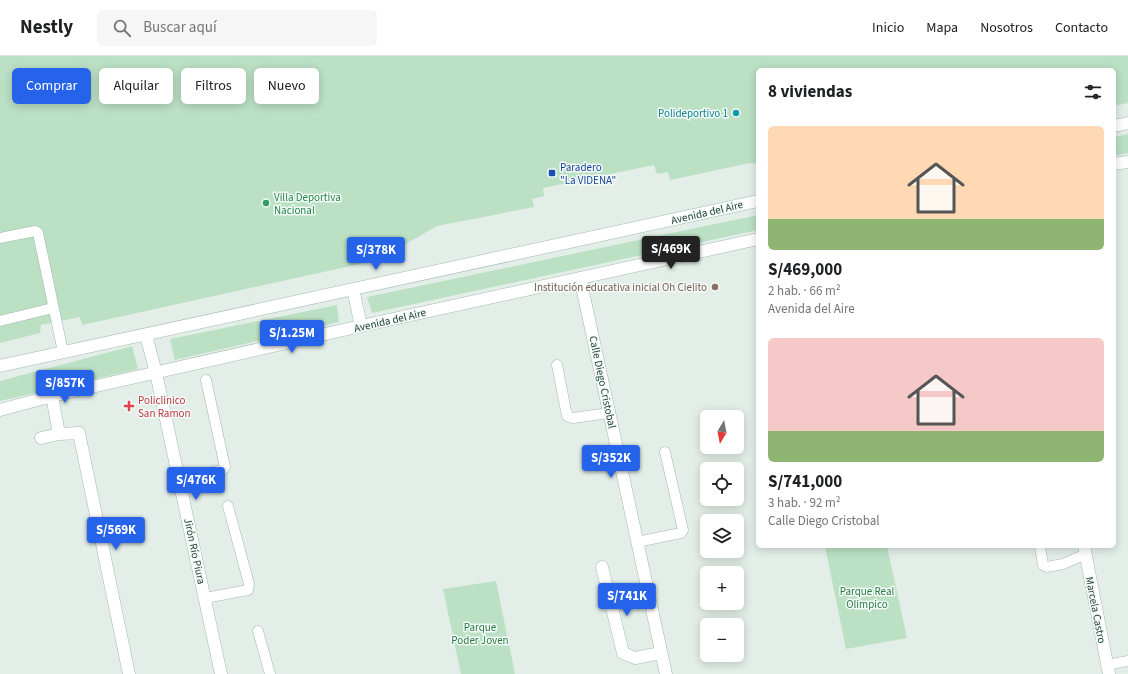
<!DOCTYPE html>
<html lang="es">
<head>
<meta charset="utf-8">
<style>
	body { margin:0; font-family:"Source Sans 3",sans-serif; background:#f6f6f6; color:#202124; height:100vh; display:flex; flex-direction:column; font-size:15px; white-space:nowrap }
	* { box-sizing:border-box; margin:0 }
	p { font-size:13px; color:#757577 }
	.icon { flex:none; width:22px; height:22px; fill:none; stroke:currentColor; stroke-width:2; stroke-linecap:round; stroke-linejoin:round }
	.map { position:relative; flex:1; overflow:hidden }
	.drawer { position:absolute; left:756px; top:12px; width:360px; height:480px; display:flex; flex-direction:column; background:#fff; border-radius:6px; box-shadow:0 2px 10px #0003 }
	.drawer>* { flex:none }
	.guide { position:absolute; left:12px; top:12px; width:380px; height:36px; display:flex; gap:8px }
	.needle { width:26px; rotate:190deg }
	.buttons { position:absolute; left:700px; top:354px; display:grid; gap:8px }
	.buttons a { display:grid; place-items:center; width:44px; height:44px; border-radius:6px; background:#fff; box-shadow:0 2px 10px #0003; font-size:20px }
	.price { position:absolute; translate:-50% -34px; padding:0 9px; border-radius:4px; background:#2563eb; color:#fff; font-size:13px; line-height:26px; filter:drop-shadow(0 1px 2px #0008) }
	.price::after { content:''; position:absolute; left:50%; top:24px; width:12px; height:9px; margin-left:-6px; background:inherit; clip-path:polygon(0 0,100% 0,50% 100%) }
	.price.on { background:#222; color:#fff }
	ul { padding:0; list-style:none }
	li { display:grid; align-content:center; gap:8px; height:212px; padding:0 12px }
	li span { display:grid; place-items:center; height:124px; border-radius:6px; color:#555 }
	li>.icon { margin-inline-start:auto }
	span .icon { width:72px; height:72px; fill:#fffc; stroke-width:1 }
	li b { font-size:17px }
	h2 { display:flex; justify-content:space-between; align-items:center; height:48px; padding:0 12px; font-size:17px }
	.tag { padding:0 14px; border-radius:6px; background:#fff; box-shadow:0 2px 10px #0003; font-size:14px; line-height:36px }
	.tag.on { background:#2563eb; color:#fff }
	header { display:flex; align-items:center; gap:24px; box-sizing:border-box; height:56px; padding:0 20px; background:#fff; border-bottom:1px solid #e0e0e0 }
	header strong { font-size:19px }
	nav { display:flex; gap:22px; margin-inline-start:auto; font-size:14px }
	.search { width:280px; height:36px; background:#f6f6f6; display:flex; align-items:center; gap:10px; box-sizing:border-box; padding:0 14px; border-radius:6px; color:#757577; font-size:15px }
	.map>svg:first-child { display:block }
</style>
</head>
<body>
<header>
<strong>Nestly</strong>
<div class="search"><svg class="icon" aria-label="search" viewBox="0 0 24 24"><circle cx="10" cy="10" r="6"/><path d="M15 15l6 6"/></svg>Buscar aquí</div>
<nav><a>Inicio</a><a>Mapa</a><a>Nosotros</a><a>Contacto</a></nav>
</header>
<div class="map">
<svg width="1128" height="618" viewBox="0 0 1128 618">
	<rect width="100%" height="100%" fill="#e3eee9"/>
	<path fill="#bbe0c4" d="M 0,0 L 1128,0 L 1128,47 L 1114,50 L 1114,14 L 758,14 L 758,108 L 750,107 L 670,124 L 668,116 L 657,118 L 654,109 L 543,132 L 544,140 L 532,143 L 534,151 L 437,170 L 378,204 L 82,269 L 80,261 L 41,269 L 40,277 L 0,287 Z
		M 1128,78 L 1128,97 L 1114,100 L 1114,81 Z
		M 758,159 L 758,174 L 372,257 L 367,241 Z
		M 337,249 L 339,266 L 175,304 L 170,283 Z
		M 132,290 L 138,313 L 0,345 L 0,325 Z
		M 825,490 L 887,490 L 907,582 L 846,593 Z
		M 496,525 L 515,618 L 461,618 L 443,533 Z"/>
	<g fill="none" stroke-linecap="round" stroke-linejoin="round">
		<g stroke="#a5b7b0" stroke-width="11">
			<path id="service" d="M 0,182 L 35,175 L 38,177 L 63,296
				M 0,265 L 53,252
				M 557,309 L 567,360 L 573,362 L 609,357
				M 179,423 L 223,414 L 225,411 L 206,324
				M 637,486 L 681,477 L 683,474 L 665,396
				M 1040,490 L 1043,509 L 1047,511 L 1063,508 L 1086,498
				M 205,542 L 248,534 L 249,528 L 228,450
				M 258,575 L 270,618
				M 1107,609 L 1128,605"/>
		</g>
		<g stroke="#a5b7b0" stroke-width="13">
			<path id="minor" d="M 580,222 L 666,618
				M 146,279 L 156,317 L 221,618
				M 52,340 L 59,378
				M 41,382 L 59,378 L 79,377 L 129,618
				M 1084,490 L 1109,618
				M 602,511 L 623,597 L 635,602 L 661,597"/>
		</g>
		<g stroke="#a1bbb0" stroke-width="13">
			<path id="secondary" d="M 1114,70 L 1128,67
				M 1114,108 L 1128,106
				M 353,233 L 361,270
				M 0,310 L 758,145
				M 0,354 L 52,340 L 361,270 L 758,183"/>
		</g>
		<use href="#service" stroke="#fff" stroke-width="10"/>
		<use href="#minor" stroke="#fff" stroke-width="12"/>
		<use href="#secondary" stroke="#fff" stroke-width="12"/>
	</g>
	<circle fill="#0f9aa8" stroke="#f4faf7" stroke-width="1.5" cx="736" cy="57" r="4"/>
	<rect fill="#1a4fb4" stroke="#f4faf7" stroke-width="1.5" x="548" y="113" width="8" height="8" rx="2"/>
	<circle fill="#2e9e5b" stroke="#f4faf7" stroke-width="1.5" cx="266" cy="147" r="4"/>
	<circle fill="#8d6e63" stroke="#f4faf7" stroke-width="1.5" cx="715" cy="231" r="4"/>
	<path fill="#e0444e" stroke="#f4faf7" stroke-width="1.5" d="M127 344h4v4h4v4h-4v4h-4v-4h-4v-4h4z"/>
	<g text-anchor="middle" stroke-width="3" stroke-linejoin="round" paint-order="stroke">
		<g font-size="11" fill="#0d838f" stroke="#f4faf7" text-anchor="end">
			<text x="728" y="61">Polideportivo 1</text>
		</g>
		<g font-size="11" fill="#164399" stroke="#f4faf7" text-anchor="start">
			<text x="560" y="115">Paradero<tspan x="560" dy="13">"La VIDENA"</tspan></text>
		</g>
		<g font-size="11" fill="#27864d" stroke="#f4faf7" text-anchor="start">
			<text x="274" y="145">Villa Deportiva<tspan x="274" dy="13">Nacional</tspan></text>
		</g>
		<g font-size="11" fill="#224137" stroke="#f4faf7">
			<text transform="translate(707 156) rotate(-13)" y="4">Avenida del Aire</text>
			<text transform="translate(390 264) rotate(-13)" y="4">Avenida del Aire</text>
			<text transform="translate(603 326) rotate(78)" y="4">Calle Diego Cristobal</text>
			<text transform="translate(195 495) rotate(78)" y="4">Jirón Río Piura</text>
			<text transform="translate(1096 554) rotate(79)" y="4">Marcela Castro</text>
		</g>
		<g font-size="11" fill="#785e54" stroke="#f4faf7" text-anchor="end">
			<text x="707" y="235">Institución educativa inicial Oh Cielito</text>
		</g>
		<g font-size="11" fill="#be3a42" stroke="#f4faf7" text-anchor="start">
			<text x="138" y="348">Policlinico<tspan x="138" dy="13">San Ramon</tspan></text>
		</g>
		<g font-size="11" fill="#297b45" stroke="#f4faf7">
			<text x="867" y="539">Parque Real<tspan x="867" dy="13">Olimpico</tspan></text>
			<text x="480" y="575">Parque<tspan x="480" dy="13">Poder Joven</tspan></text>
		</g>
	</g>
</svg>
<div class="buttons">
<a><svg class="needle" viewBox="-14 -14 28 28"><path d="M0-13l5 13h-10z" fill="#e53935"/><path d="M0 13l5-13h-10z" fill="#757577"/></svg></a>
<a><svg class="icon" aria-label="locate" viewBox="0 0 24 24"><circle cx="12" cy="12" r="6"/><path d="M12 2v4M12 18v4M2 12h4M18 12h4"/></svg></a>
<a><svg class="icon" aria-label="layers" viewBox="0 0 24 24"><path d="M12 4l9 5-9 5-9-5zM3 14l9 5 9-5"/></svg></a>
<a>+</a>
<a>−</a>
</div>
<b class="price on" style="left:671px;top:214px">S/469K</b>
<b class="price" style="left:376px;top:215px">S/378K</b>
<b class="price" style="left:292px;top:298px">S/1.25M</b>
<b class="price" style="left:65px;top:348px">S/857K</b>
<b class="price" style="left:611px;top:423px">S/352K</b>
<b class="price" style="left:196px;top:445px">S/476K</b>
<b class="price" style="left:116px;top:495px">S/569K</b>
<b class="price" style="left:627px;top:561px">S/741K</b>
<div class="guide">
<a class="tag on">Comprar</a>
<a class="tag">Alquilar</a>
<a class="tag">Filtros</a>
<a class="tag">Nuevo</a>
</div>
<section class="drawer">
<h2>8 viviendas<svg class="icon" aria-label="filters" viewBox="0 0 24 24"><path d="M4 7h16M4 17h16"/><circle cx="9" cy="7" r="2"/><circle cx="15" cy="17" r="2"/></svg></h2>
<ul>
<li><span style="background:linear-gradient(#ffd9b3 75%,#8fb573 0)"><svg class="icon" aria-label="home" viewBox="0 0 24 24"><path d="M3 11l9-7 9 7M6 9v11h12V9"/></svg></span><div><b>S/469,000</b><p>2 hab. · 66 m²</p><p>Avenida del Aire</p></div></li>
<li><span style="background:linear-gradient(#f6c9c9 75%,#8fb573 0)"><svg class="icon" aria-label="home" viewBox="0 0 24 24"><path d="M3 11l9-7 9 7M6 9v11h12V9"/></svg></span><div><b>S/741,000</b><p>3 hab. · 92 m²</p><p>Calle Diego Cristobal</p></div></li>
</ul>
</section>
</div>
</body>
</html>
